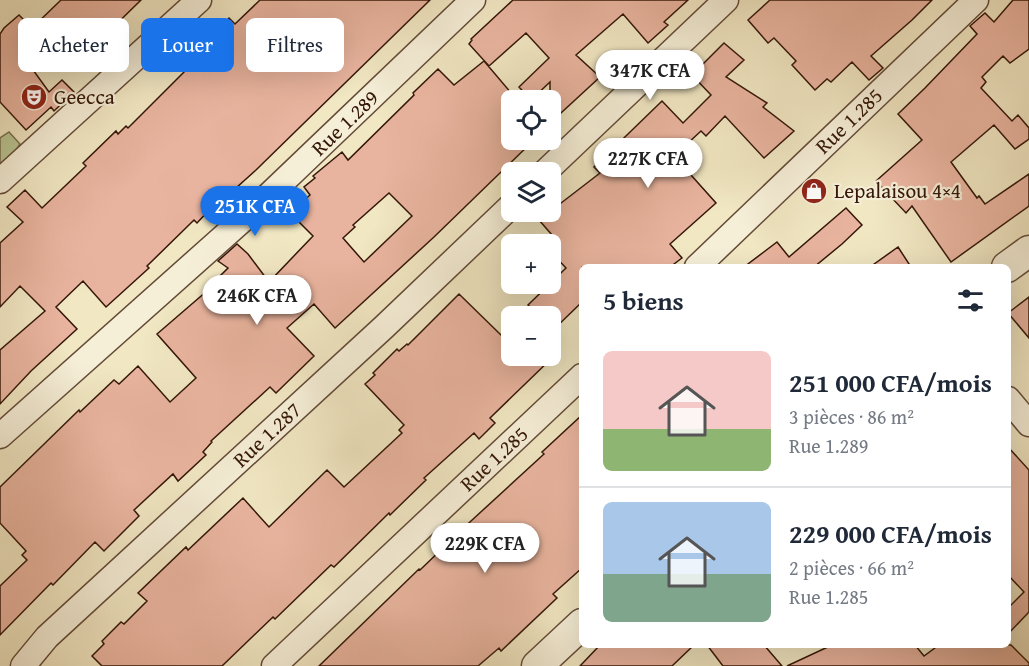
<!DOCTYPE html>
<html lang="fr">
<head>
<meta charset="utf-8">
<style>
	body { margin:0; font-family:"Gentium Book Plus",serif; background:#f6f6f7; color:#1f2937; height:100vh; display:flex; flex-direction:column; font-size:22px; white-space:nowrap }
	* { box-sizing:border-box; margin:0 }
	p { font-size:20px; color:#747a83 }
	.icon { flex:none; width:33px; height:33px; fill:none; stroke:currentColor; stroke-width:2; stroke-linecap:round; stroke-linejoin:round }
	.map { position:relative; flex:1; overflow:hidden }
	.drawer { position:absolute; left:579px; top:264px; width:432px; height:384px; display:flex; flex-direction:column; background:#fff; border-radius:9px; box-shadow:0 6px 24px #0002 }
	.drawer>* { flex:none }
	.top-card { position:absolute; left:18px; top:18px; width:471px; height:54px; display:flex; gap:12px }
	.buttons { position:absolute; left:501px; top:90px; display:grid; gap:12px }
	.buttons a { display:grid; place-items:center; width:60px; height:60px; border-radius:9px; background:#fff; box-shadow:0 6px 24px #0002; font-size:30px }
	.price { position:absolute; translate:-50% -51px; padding:0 14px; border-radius:21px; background:#fff; color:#222; font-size:20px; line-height:39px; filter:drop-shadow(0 2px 3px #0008) }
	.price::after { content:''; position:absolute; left:50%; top:36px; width:18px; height:14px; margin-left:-9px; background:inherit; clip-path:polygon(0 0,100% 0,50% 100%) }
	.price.selected { background:#1a73e8; color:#fff }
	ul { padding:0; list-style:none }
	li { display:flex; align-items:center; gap:18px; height:150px; padding:0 24px }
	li+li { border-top:2px solid #e0e1e3 }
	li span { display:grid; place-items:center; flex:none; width:168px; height:120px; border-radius:9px; color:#555 }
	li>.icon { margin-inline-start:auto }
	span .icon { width:72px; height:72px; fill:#fffc; stroke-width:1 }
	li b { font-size:26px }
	h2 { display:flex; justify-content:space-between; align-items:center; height:72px; padding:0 24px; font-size:26px }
	.tag { padding:0 21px; border-radius:9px; background:#fff; box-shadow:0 6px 24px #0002; font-size:21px; line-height:54px }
	.tag.selected { background:#1a73e8; color:#fff }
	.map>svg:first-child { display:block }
</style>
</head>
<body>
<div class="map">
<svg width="1029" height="666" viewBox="0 0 1029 666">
	<rect width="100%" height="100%" fill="#f1e7c3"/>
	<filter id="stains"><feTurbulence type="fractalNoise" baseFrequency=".00333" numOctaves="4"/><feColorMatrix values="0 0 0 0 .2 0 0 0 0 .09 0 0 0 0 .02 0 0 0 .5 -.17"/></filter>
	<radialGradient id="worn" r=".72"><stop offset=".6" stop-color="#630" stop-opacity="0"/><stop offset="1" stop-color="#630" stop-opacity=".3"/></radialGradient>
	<path fill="#b9c594" stroke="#766e4e" stroke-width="1.5" d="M 9,132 L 20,144 L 10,160 L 0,170 L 0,138 Z"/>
	<path fill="#e9b49f" stroke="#341608" stroke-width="1.5" fill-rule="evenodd" d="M 61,0 L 141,0 L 93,47 L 88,44 L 71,61 L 50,40 L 28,63 L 49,92 L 62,80 L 74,92 L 54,111 L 51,107 L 26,130 L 0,102 L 0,34 L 4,28 L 19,15 L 32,28 Z
		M 260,0 L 430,0 L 256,170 L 217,205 L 215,204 L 197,223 L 194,220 L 147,266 L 149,268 L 106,307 L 83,281 L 56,307 L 77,329 L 31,371 L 0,404 L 0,350 L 45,311 L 20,286 L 0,307 L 0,243 L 23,222 L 7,207 L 25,190 L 42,208 L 86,166 L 83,163 L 116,131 L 118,134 L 126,126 L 128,128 L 192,64 L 187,59 L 229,18 L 235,24 Z
		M 513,0 L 688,0 L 664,22 L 668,25 L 648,43 L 623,14 L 576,55 L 600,77 L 550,123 L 550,82 L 531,100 L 519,87 L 549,58 L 526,33 L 489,66 L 469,44 L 472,40 L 471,39 Z
		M 770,0 L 932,0 L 912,20 L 871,56 L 883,68 L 869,80 L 852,62 L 831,82 L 827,79 L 815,90 L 792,65 L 796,61 L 774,38 L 768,43 L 748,20 Z
		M 1013,0 L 1029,0 L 1029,49 L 1010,63 L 1003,56 L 982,77 L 986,82 L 981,88 L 1012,121 L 1018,115 L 1029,128 L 1029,139 L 1015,149 L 994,125 L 951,162 L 977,198 L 979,196 L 985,204 L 1029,174 L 1029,206 L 951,262 L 912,206 L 906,213 L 876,181 L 922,140 L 898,114 L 925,88 L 977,34 L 970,26 L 985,13 L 994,22 Z
		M 724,43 L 744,60 L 726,77 L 767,103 L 763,107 L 794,131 L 764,158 L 725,116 L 706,136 L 701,131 L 674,156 L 716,203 L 670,244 L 682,258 L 670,267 L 582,267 L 582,302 L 550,333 L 550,316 L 540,316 L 528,305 L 566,268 L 550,251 L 559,243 L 539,220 L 600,173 L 594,167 L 662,101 L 683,123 L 711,95 L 692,75 Z
		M 484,61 L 512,94 L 512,140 L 534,140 L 434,237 L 335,328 L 314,304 L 287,328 L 314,356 L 276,393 L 270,387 L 211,441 L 212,442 L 203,452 L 206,455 L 178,481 L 173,474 L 134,510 L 139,516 L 104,551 L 95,542 L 53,585 L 51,583 L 0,635 L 0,586 L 27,560 L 22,555 L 26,551 L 0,523 L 0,487 L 79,410 L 80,412 L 114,380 L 119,384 L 138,366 L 170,402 L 196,378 L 157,334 L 222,278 L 220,276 L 228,268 L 218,261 L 237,244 L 248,254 L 269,282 L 313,236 L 290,213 L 310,195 L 304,187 L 315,178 L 313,176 L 342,152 L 348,160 L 414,95 L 413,93 L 438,69 L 454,85 ZM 389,193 L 412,216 L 364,262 L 343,238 L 355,227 L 353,225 Z
		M 846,208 L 862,225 L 842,244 L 814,267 L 744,267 L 777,242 L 789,257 Z
		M 898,247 L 911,267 L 870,267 Z
		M 459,294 L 501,335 L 512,325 L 512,356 L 554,356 L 490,418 L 495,423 L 479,439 L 474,433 L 424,478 L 426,480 L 390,515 L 389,513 L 334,567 L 331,565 L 275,619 L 273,617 L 222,666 L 102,666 L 92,656 L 104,644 L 102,641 L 121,622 L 124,624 L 147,601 L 138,593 L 186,547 L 188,550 L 243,498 L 269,527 L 327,470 L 344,487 L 402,433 L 399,430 L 404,425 L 365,384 L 375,375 L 373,373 L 397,349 L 399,351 L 407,344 L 408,345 Z
		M 1029,297 L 1029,338 L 1008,313 Z
		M 582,415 L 582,568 L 553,594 L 557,598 L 501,651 L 499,648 L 478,666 L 319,666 L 419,569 L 420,570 L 471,521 L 544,454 L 542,452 Z
		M 1008,447 L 1029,470 L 1029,612 L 1008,634 L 1008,608 L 1024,592 L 1008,575 Z
		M 600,645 L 694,645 L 672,666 L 580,666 Z
		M 707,645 L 764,645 L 782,666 L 723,666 Z
		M 832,645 L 915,645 L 924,656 L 939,645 L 1011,645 L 1029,663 L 1029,666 L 787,666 Z"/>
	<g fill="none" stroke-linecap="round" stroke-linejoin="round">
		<g stroke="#634a37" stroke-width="27">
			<path id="minor" d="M 545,172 L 726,0
				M 0,181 L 199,0
				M 697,267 L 976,0
				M 1008,399 L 1029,424
				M 0,436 L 248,215 L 473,0
				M 23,666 L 47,637 L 384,327 L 512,205
				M 274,666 L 582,376"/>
		</g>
		<g stroke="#634a37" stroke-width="33">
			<path id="tertiary" d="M 1007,267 L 1029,251
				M 537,666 L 582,624"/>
		</g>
		<use href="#minor" stroke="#f6efd8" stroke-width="24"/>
		<use href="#tertiary" stroke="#f6efd8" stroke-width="30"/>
	</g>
	<defs>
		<g id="theatre-disc" transform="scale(1.35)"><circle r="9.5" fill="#8f2418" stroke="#f6efd8"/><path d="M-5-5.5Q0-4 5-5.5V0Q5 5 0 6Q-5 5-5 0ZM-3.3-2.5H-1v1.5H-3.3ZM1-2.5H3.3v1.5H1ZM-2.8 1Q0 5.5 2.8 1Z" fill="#fff"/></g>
		<g id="shop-disc" transform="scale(1.35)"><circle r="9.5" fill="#8f2418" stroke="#f6efd8"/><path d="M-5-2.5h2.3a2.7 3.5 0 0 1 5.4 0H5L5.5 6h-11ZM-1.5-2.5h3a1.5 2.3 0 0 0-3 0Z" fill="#fff"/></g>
	</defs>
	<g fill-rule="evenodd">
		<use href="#theatre-disc" x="34" y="97"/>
		<use href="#shop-disc" x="814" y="191"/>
	</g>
	<g text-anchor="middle" stroke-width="4.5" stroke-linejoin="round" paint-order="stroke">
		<g font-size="21" fill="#341608" stroke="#f6efd8" text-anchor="start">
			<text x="54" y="104">Geecca</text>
			<text x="834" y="198">Lepalaisou 4×4</text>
		</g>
		<g font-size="21" fill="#341608" stroke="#f6efd8">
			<text transform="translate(849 121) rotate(-44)" y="7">Rue 1.285</text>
			<text transform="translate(345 123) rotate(-44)" y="7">Rue 1.289</text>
			<text transform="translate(267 435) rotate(-43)" y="7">Rue 1.287</text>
			<text transform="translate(494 459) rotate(-43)" y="7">Rue 1.285</text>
		</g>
	</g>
	<rect width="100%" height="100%" filter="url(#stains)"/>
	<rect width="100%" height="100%" fill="url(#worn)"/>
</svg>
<div class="buttons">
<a><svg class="icon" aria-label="locate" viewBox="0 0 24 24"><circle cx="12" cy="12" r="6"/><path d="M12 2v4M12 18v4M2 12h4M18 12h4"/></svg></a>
<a><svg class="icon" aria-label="layers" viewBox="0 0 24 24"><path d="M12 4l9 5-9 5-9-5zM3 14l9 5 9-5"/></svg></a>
<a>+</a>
<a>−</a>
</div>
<b class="price" style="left:650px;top:101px">347K CFA</b>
<b class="price" style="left:648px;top:189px">227K CFA</b>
<b class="price selected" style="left:255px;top:237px">251K CFA</b>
<b class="price" style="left:257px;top:326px">246K CFA</b>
<b class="price" style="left:485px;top:574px">229K CFA</b>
<div class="top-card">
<a class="tag">Acheter</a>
<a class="tag selected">Louer</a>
<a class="tag">Filtres</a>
</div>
<section class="drawer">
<h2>5 biens<svg class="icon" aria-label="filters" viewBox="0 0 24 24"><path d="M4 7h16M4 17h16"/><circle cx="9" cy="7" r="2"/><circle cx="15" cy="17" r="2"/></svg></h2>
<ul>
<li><span style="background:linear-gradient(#f6c9c9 65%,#8fb573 0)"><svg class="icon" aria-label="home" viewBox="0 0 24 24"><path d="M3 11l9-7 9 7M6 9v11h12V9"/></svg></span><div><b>251 000 CFA/mois</b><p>3 pièces · 86 m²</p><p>Rue 1.289</p></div></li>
<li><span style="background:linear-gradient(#a9c7e8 60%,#7fa58c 0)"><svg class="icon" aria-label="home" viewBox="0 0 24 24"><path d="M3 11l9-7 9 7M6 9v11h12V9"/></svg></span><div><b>229 000 CFA/mois</b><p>2 pièces · 66 m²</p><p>Rue 1.285</p></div></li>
</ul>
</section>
</div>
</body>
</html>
